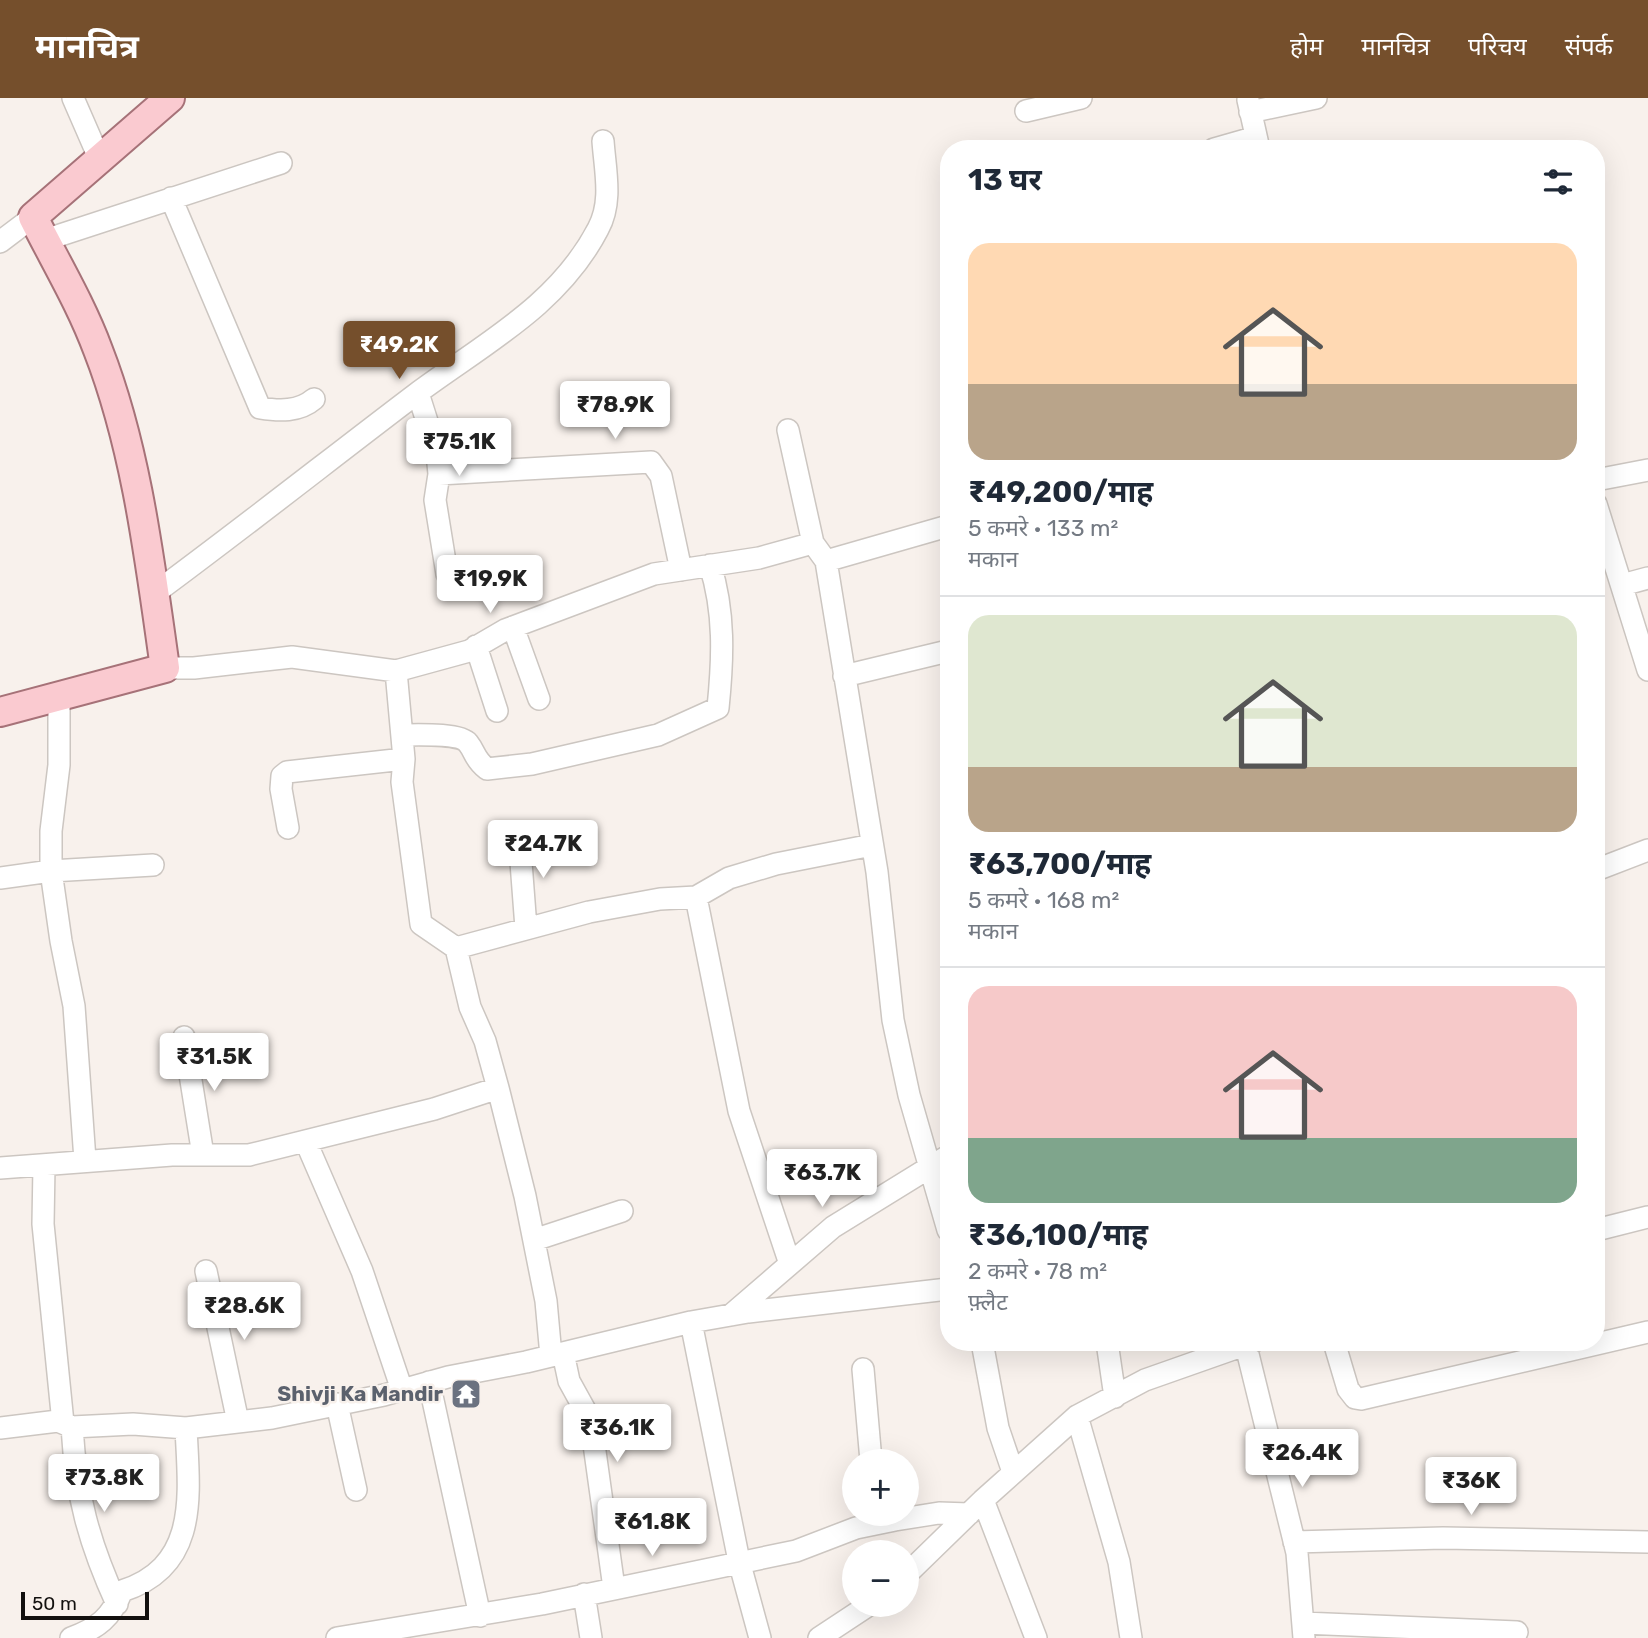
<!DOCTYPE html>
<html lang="hi">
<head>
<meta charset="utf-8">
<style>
	body { margin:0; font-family:Rubik,"Noto Sans Devanagari",sans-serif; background:#f2f2f3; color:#1f2937; height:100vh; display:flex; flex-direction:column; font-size:26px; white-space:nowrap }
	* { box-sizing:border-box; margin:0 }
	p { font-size:23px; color:#747a83 }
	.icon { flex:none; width:38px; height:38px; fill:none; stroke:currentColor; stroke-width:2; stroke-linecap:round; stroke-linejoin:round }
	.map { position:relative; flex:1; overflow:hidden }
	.panel { position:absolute; left:940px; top:42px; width:665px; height:1211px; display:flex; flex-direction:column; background:#fff; border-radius:28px; box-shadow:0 7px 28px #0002 }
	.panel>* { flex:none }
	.controls { position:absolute; left:842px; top:1351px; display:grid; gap:14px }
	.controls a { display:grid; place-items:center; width:77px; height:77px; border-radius:50%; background:#fff; box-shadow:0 7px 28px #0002; font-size:35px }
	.scale { position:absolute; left:21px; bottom:18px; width:128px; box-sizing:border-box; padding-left:7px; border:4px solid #12100e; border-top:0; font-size:19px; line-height:24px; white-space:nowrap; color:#12100e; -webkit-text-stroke:5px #f8f1ec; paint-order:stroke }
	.price { position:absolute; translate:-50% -60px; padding:0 16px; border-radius:7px; background:#fff; color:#222; font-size:23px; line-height:46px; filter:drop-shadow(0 2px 4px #0008) }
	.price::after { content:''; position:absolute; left:50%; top:42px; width:21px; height:16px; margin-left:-10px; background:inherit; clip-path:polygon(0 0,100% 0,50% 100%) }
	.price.current { background:#754f2c; color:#fff }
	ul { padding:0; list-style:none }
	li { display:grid; align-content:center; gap:14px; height:371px; padding:0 28px }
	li+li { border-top:2px solid #e0e1e3 }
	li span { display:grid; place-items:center; height:217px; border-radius:21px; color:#555 }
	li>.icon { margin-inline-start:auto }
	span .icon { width:126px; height:126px; fill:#fffc; stroke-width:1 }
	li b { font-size:30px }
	h2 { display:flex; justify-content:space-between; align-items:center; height:84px; padding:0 28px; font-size:30px }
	header { display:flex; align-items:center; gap:42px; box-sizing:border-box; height:98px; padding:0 35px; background:#754f2c; color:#fff }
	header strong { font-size:33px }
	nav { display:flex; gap:38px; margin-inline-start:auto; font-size:24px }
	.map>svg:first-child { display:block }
</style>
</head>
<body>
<header>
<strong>मानचित्र</strong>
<nav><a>होम</a><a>मानचित्र</a><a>परिचय</a><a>संपर्क</a></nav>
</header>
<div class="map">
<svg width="1648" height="1540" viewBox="0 0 1648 1540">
	<rect width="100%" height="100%" fill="#f8f1ec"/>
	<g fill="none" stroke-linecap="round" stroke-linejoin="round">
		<g stroke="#ccc6c1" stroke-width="24">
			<path id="minor" d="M 73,0 L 100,62
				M 1248,2 L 1259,51
				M 1026,13 L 1081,0
				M 1250,14 L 1316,0
				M 1214,51 L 1256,39
				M 171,100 L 260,310 C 279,313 299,314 314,301
				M 45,142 L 281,65
				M 0,144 L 33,119
				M 418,295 L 437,355 L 439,376 L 435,402 L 447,476
				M 788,332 L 813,445 L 826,463 L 877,774 L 893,922 L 909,997 L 948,1132
				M 439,376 L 651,364 L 661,378 L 681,472
				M 1596,382 L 1648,372
				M 1596,406 L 1648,572
				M 826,463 L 948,428
				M 1622,487 L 1648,480
				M 155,495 C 243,430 329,362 416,296 C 483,246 558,208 598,131 C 613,104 605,72 603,43
				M 513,529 L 539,601
				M 476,548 L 497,613
				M 165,570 L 194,570 L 292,559 L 396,573 L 469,553 L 505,532 L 654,476 L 759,460 L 813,445
				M 396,573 L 404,661 L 402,684 L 421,826 L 456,850 L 470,909 L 485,943 L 498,990 L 525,1098 L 546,1203 L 551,1258
				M 844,578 L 948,553
				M 59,599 L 59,667 L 51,733 L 51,773 L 61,843 L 74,908 L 85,1062
				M 402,637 C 416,637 460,635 468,645 C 476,655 474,661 487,671 L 532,666 L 658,637 L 718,610 C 723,561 725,514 710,467
				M 288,730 L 281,691 L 282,678 L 287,674 L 404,661
				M 519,738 L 526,830
				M 1596,772 L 1648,752
				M 0,780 L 51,773 L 153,767
				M 696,799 L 739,1013 L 790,1166
				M 456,850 L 589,814 L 660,801 L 696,799 L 729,780 L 776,766 L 872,747
				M 184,939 L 203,1057
				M 306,1044 L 362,1173 L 402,1292
				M 44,1068 L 43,1126 L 63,1325
				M 0,1070 L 172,1057 L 249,1057 L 434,1011 L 498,990
				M 1596,1132 L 1648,1119
				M 534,1142 L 622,1113
				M 206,1173 L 238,1324
				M 731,1217 L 833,1129 L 948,1058
				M 691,1224 L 739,1463 L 760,1540
				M 982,1244 L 998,1330 L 1013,1374
				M 1107,1244 L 1115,1299
				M 1334,1244 L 1348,1291 L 1355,1300 L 1361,1301 L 1648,1234
				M 1246,1248 L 1297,1455 L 1304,1540
				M 563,1255 L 569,1283 L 585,1312 L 592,1332 L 614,1490
				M 863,1271 L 871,1363
				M 429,1284 L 480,1518
				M 337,1306 L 356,1392
				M 1077,1318 L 1119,1464 L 1131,1540
				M 72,1329 C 76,1397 89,1445 117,1506
				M 0,1330 L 58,1323 L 72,1329 L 133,1326 L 186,1330 L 272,1320 L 384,1297 L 448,1279 L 526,1264 L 691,1224 L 748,1214 L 948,1191
				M 983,1402 L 1036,1540
				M 1294,1444 L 1443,1440 L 1648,1444
				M 906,1477 L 983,1402 L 1077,1318 L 1145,1282 L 1253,1244
				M 584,1496 L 591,1540
				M 1303,1525 L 1517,1534
				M 71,1540 C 98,1530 111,1520 122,1493 C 200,1468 189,1396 186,1330
				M 337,1540 L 542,1506 L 796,1453 L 856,1430 L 895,1422 L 939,1415 L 969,1416
				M 819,1540 L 869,1507"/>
		</g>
		<g stroke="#a67278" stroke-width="32">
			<path id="major" d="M 0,614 L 165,570 C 150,465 137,352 98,252 C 81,206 55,163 33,119 L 170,0"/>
		</g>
		<use href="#minor" stroke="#fff" stroke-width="21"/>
		<use href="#major" stroke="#facad0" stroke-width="28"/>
	</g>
	<defs>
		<g id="temple-square" transform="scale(1.575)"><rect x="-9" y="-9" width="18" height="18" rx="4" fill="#6b7280" stroke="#f8f1ec"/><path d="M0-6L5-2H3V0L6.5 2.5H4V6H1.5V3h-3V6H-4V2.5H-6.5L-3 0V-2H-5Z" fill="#fff"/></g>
	</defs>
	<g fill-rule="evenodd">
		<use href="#temple-square" x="466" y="1296"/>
	</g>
	<g text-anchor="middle" stroke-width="5" stroke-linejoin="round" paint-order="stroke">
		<g font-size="21" font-weight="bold" fill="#5b616d" stroke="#f8f1ec" text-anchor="end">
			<text x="443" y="1303">Shivji Ka Mandir</text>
		</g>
	</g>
</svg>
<div class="controls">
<a>+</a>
<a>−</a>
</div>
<div class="scale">50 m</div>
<b class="price current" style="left:399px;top:283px">₹49.2K</b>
<b class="price" style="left:615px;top:343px">₹78.9K</b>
<b class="price" style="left:459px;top:380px">₹75.1K</b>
<b class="price" style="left:490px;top:517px">₹19.9K</b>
<b class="price" style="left:543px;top:782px">₹24.7K</b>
<b class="price" style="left:214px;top:995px">₹31.5K</b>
<b class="price" style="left:822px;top:1111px">₹63.7K</b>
<b class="price" style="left:244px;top:1244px">₹28.6K</b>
<b class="price" style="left:617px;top:1366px">₹36.1K</b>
<b class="price" style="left:1302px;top:1391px">₹26.4K</b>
<b class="price" style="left:104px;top:1416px">₹73.8K</b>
<b class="price" style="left:1471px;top:1419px">₹36K</b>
<b class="price" style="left:652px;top:1460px">₹61.8K</b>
<section class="panel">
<h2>13 घर<svg class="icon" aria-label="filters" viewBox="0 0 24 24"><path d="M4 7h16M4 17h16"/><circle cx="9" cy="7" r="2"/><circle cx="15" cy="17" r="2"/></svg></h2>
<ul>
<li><span style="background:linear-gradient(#ffd9b3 65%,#b9a48a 0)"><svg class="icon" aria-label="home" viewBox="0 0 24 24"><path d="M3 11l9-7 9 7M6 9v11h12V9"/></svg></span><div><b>₹49,200/माह</b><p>5 कमरे · 133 m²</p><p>मकान</p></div></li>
<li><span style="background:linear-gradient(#dfe7d0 70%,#b9a48a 0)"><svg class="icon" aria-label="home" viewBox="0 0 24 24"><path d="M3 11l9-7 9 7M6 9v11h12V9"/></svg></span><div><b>₹63,700/माह</b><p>5 कमरे · 168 m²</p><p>मकान</p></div></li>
<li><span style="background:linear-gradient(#f6c9c9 70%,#7fa58c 0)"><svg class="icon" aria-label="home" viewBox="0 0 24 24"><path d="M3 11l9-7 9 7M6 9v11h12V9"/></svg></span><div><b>₹36,100/माह</b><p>2 कमरे · 78 m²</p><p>फ़्लैट</p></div></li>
</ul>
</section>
</div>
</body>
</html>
